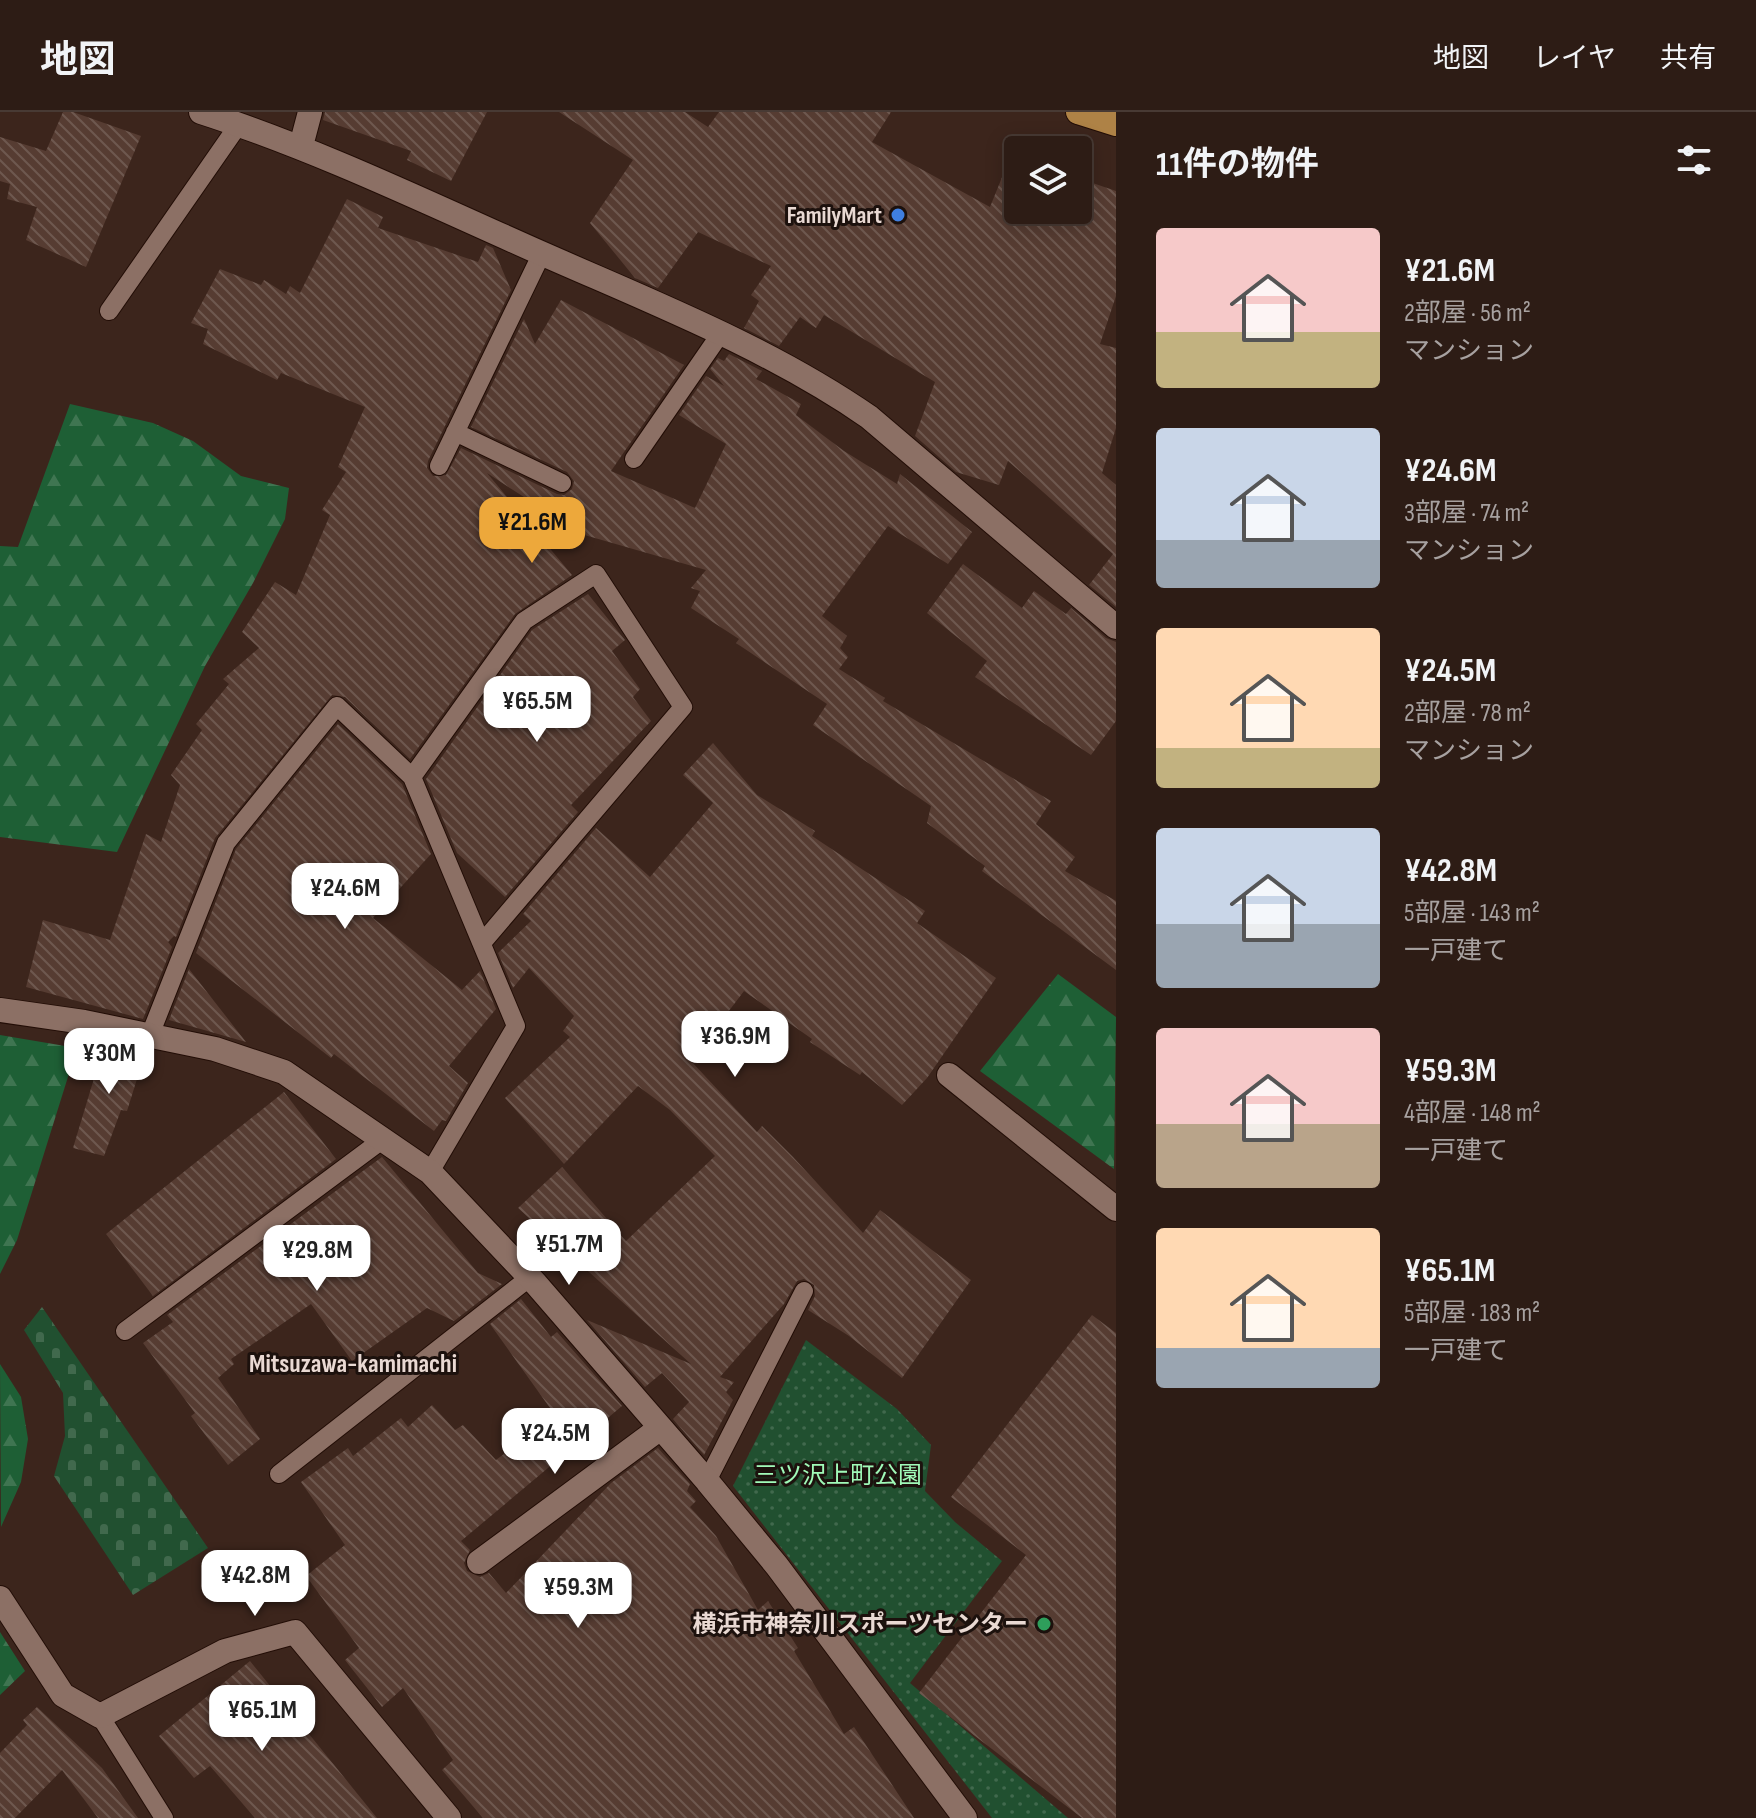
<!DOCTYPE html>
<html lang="ja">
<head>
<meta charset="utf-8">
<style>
	body { margin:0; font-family:"Sofia Sans Condensed","Noto Sans JP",sans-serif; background:#392922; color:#f1f3f6; height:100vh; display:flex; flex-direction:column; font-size:30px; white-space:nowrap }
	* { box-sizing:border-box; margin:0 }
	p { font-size:26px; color:#a7a1a0 }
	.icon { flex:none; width:44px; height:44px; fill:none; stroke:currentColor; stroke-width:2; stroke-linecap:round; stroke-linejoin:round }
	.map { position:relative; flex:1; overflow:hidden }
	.details { display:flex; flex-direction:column; background:#2d1c15; width:640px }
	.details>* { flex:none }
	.fabs { position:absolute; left:1004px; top:24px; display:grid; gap:16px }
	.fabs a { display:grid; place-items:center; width:88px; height:88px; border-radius:8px; background:#2d1c15; box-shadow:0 4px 20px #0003,0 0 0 2px #483a34; font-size:40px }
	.price { position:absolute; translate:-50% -68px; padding:0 18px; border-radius:16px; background:#fff; color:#222; font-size:26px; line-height:52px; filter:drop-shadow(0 2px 4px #0008) }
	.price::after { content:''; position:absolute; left:50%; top:48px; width:24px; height:18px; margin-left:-12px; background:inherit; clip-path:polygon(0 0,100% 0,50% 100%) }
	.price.selected { background:#eda83b; color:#111 }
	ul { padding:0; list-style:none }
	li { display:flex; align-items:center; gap:24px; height:200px; padding:0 40px }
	li span { display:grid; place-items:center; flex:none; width:224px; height:160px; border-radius:8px; color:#555 }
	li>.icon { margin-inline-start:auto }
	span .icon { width:96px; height:96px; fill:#fffc; stroke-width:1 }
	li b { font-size:34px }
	h2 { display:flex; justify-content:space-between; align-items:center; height:96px; padding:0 40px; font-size:34px }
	header { display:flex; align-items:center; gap:48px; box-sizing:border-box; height:112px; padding:0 40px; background:#2d1c15; border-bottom:2px solid #483a34 }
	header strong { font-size:38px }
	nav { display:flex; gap:44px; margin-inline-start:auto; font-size:28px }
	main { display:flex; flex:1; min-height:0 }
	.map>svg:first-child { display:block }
</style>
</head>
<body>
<header>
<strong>地図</strong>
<nav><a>地図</a><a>レイヤ</a><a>共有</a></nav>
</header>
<main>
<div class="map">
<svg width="1116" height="1706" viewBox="0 0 1116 1706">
	<defs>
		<pattern id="green-dots" width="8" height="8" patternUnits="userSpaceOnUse" patternTransform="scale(2)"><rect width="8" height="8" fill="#215030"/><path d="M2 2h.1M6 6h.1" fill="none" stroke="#41694d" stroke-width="1.8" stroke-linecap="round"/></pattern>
		<pattern id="forest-firs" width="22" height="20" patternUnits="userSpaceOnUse" patternTransform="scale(2)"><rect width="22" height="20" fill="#1e5f35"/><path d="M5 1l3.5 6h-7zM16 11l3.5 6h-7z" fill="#3f7551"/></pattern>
		<pattern id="cemetery-stones" width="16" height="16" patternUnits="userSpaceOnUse" patternTransform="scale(2)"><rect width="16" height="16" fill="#215030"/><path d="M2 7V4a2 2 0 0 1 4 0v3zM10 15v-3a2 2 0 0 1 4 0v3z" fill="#41694d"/></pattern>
		<pattern id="building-back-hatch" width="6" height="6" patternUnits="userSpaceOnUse" patternTransform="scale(2)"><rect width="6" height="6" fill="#563c32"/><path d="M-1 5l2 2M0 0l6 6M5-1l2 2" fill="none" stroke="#6e584f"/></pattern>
	</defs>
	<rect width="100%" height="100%" fill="#3c251c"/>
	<path fill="url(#green-dots)" d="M 806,1228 L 897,1297 L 931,1333 L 925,1379 L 955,1410 L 1002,1449 L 910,1571 L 1068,1706 L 992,1706 L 733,1374 Z"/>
	<path fill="url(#forest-firs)" d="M 70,292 L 153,311 L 193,329 L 241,364 L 289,376 L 285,407 L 253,471 L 205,554 L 117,740 L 0,725 L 0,434 L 18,435 Z
		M 1058,862 L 1116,905 L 1114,1057 L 980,959 Z
		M 0,923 L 77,936 L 17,1128 L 0,1162 Z
		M 0,1252 L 21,1285 L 28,1327 L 21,1370 L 1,1415 Z
		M 0,1520 L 25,1559 L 0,1583 Z"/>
	<path fill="url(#cemetery-stones)" d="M 42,1195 L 208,1436 L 133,1483 L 54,1364 L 65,1324 L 63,1281 L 24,1218 Z"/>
	<path fill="url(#building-back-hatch)" d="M 63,0 L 73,0 L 141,24 L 86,155 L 26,128 L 37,95 L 7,87 L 10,72 L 0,69 L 0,25 L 46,39 Z
		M 325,0 L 487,0 L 451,69 L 407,48 L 411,39 L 323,8 Z
		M 559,0 L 685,0 L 708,15 L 719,0 L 891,0 L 872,30 L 990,95 L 1011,43 L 1018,46 L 1018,98 L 1078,98 L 1078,66 L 1116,79 L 1116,184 L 1100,232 L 1116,236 L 1116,316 L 1102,361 L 1116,373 L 1116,495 L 1089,473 L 1113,442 L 1008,349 L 999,373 L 956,360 L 915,324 L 935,270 L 824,203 L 816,216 L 800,205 L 779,234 L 744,216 L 759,189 L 751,183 L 771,154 L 698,120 L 658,176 L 635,166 L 590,111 L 633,48 Z
		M 347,87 L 383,105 L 378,116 L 478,150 L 486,133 L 493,136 L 511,178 L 428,349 L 427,356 L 433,364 L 446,363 L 461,336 L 557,382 L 564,383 L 572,377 L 574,369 L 567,360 L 471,315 L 524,207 L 535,232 L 561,188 L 684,253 L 611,359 L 695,396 L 726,332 L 679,303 L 706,264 L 724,274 L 710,257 L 718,246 L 724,249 L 729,242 L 762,259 L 756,267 L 801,292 L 796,303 L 844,339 L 897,372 L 900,362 L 972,420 L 948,452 L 888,414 L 822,504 L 847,524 L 840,536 L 848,545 L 839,557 L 885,586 L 883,589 L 1051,689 L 1036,712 L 1075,745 L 1065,759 L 1116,789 L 1116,858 L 982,759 L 985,754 L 927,711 L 931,694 L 813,613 L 827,592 L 736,531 L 739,527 L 691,496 L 700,479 L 691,476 L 706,458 L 581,422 L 487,361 L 572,463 L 515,502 L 410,647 L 345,585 L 332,583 L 215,726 L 176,825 L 174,824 L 168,830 L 172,835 L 143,907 L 26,875 L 43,808 L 110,828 L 146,722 L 161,730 L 180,673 L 171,663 L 202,618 L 196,612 L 229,572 L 223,567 L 259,536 L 242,520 L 275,470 L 296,483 L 330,403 L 322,398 L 346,360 L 338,355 L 365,295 L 281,261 L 277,268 L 203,232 L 208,217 L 191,211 L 220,157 L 261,173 L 264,168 L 286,182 L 290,174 L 300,181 Z
		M 963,452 L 1022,496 L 1034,479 L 1066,502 L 1071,496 L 1106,526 L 1116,530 L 1116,609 L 1091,643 L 975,565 L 987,549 L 927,501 Z
		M 588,482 L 625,528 L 612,539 L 640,577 L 633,585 L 651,609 L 571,693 L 578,700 L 505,785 L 457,741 L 426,667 L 532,518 Z
		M 338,612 L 402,672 L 431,742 L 373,806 L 462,878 L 480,859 L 496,897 L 449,954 L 468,971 L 446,1009 L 442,1008 L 434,1019 L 334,942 L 331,946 L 196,841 L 236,737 Z
		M 713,631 L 757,683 L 815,719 L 812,724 L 925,799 L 917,811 L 996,866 L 927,966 L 902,993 L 862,960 L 860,963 L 810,930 L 812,927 L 744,879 L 691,949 L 757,1020 L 762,1014 L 793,1045 L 863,1121 L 880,1098 L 971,1168 L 902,1266 L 849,1224 L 808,1198 L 815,1184 L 814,1173 L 804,1167 L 797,1169 L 784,1192 L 720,1265 L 734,1270 L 726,1280 L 733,1288 L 704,1343 L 673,1307 L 689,1290 L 662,1261 L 645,1275 L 587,1208 L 691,1252 L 518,1096 L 562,1055 L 626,1129 L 715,1044 L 670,998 L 638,974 L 564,1052 L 505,986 L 570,925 L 563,919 L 574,904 L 529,856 L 513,876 L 498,841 L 531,809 L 523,802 L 596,716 L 650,765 L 713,691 L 683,663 Z
		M 189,857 L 246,930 L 169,908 Z
		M 105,930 L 146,938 L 127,999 L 121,998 L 104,1044 L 73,1036 Z
		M 284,980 L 336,1047 L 153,1184 L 106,1122 Z
		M 382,1045 L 478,1161 L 502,1172 L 454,1209 L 427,1196 L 352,1249 L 311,1192 L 231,1247 L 234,1252 L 218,1266 L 260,1327 L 228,1353 L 191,1304 L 195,1301 L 143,1231 L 173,1210 L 167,1203 Z
		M 521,1187 L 551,1225 L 557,1220 L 622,1294 L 461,1429 L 470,1438 L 464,1451 L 467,1459 L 480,1465 L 489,1461 L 506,1481 L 611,1371 L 658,1336 L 690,1372 L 687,1379 L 696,1389 L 690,1395 L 716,1424 L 758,1498 L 768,1489 L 798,1536 L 794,1539 L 844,1622 L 854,1615 L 914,1706 L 483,1706 L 442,1658 L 453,1648 L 403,1576 L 382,1595 L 345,1548 L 359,1536 L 306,1464 L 345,1433 L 301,1370 L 348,1336 L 353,1344 L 401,1306 L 408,1315 L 432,1293 L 455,1318 L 463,1313 L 496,1348 L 555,1303 L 490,1212 Z
		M 1092,1203 L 1116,1221 L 1116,1706 L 1082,1706 L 919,1581 L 1026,1443 L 951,1385 Z
		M 250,1549 L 377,1706 L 255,1706 L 210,1654 L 194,1666 L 159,1624 Z
		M 37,1595 L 102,1656 L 138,1706 L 98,1706 L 62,1658 L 15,1706 L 0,1706 L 0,1641 L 27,1613 L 23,1608 Z"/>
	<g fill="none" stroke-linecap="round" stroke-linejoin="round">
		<g stroke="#220d06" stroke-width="20">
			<path id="service" d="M 109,199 L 239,12
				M 455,320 L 562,371
				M 634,347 L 721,221
				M 439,354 L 542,141
				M 412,665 L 524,509 L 596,462 L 683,595 L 482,831
				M 150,923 L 226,731 L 337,594 L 412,665 L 516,914 L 430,1060
				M 125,1219 L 382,1028
				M 279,1362 L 529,1166
				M 707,1369 L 804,1179
				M 100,1604 L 164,1706"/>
		</g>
		<g stroke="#220d06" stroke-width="26">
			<path id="minor" d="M 201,0 C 319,38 430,92 543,142 C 654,191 769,236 869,305 L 1116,515
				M 301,34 L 310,0
				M 0,898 L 84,910 L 215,937 L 284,960 L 430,1060 L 536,1172 L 707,1369 L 777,1454 L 965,1706
				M 949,963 L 1116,1097
				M 479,1450 L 659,1317
				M 0,1486 L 63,1583 L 100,1604 L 225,1539 L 295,1520 L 449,1706"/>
		</g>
		<g stroke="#220d06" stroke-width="26">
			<path id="trunk" d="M 1078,0 L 1116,12"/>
		</g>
		<use href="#service" stroke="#8c7065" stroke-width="18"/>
		<use href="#minor" stroke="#8c7065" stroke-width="24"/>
		<use href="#trunk" stroke="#ae8246" stroke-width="24"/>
	</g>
	<circle fill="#3f7fe0" stroke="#1c110d" stroke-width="3" cx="898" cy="103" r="8"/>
	<circle fill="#2e9e5b" stroke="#1c110d" stroke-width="3" cx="1044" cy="1512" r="8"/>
	<g text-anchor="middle" stroke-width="6" stroke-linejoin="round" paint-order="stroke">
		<g font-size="24" font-weight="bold" fill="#e9d9d3" stroke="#1c110d" text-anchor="end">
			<text x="882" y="111">FamilyMart</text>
			<text x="1028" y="1520">横浜市神奈川スポーツセンター</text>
		</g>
		<g font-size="24" fill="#a0fab8" stroke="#1c110d">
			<text x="838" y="1371">三ツ沢上町公園</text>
		</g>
		<g font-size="26" font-weight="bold" fill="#e9d9d3" stroke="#1c110d">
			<text x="353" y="1260">Mitsuzawa-kamimachi</text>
		</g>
	</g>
</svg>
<div class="fabs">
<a><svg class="icon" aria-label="layers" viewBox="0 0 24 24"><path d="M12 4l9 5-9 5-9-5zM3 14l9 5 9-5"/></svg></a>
</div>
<b class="price selected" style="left:532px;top:453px">¥21.6M</b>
<b class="price" style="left:537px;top:632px">¥65.5M</b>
<b class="price" style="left:345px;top:819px">¥24.6M</b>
<b class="price" style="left:735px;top:967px">¥36.9M</b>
<b class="price" style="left:109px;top:984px">¥30M</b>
<b class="price" style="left:569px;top:1175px">¥51.7M</b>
<b class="price" style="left:317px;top:1181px">¥29.8M</b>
<b class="price" style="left:555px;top:1364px">¥24.5M</b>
<b class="price" style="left:255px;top:1506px">¥42.8M</b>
<b class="price" style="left:578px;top:1518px">¥59.3M</b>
<b class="price" style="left:262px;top:1641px">¥65.1M</b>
</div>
<section class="details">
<h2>11件の物件<svg class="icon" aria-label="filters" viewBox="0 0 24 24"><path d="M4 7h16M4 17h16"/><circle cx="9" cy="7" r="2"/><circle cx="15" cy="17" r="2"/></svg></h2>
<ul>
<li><span style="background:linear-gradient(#f6c9c9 65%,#c2b280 0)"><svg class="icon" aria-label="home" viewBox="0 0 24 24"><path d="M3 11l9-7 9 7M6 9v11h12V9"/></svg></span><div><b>¥21.6M</b><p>2部屋 · 56 m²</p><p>マンション</p></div></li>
<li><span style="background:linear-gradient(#c9d6e8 70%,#9aa5b1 0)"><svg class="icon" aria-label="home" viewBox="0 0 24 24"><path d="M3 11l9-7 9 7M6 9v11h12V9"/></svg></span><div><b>¥24.6M</b><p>3部屋 · 74 m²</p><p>マンション</p></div></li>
<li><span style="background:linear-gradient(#ffd9b3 75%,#c2b280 0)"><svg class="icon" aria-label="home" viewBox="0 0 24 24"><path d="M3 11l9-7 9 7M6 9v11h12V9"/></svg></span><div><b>¥24.5M</b><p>2部屋 · 78 m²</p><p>マンション</p></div></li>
<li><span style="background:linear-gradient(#c9d6e8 60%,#9aa5b1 0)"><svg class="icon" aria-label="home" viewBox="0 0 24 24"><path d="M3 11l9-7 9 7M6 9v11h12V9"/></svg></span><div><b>¥42.8M</b><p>5部屋 · 143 m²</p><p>一戸建て</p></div></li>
<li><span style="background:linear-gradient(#f6c9c9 60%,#b9a48a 0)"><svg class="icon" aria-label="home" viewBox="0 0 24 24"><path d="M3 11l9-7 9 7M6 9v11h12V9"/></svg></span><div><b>¥59.3M</b><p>4部屋 · 148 m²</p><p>一戸建て</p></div></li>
<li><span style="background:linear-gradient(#ffd9b3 75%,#9aa5b1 0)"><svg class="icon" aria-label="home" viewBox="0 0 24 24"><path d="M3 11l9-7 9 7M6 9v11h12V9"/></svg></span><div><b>¥65.1M</b><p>5部屋 · 183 m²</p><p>一戸建て</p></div></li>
</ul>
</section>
</main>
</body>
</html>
